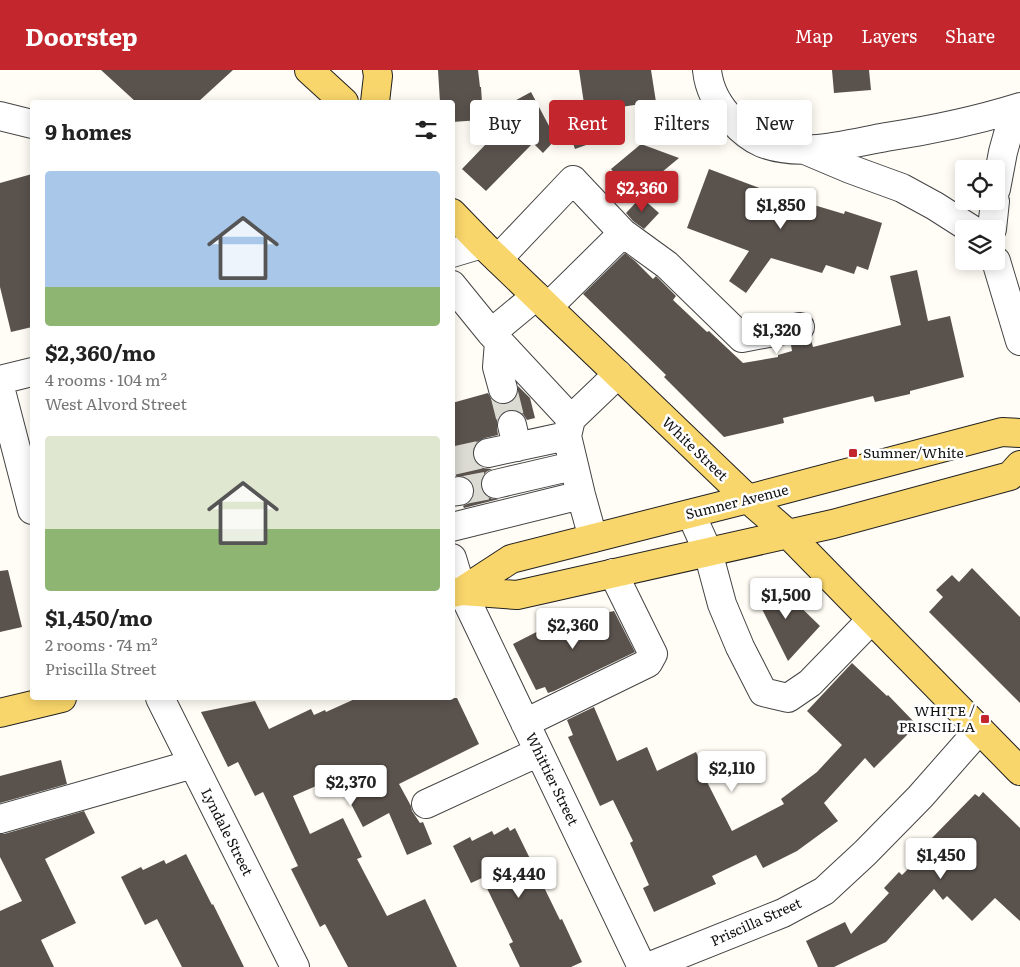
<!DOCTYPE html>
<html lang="en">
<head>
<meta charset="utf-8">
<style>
	body { margin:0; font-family:Literata,serif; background:#f2f2f2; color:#222; height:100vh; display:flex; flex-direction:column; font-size:19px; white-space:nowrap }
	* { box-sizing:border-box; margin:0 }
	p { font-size:16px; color:#767676 }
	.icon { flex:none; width:28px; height:28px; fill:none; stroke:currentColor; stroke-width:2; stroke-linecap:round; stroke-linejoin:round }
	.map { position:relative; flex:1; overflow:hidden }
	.sheet { position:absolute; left:30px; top:30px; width:425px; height:600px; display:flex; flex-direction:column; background:#fff; border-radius:5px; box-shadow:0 2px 12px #0003 }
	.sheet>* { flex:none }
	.hud { position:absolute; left:470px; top:30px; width:475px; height:45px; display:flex; gap:10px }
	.fabs { position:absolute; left:955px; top:90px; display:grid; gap:10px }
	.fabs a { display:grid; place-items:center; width:50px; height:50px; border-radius:5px; background:#fff; box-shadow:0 2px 12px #0003; font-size:25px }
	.price { position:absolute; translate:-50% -42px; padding:0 11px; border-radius:5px; background:#fff; color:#222; font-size:16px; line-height:32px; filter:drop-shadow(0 1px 2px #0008) }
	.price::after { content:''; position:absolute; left:50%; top:30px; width:15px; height:11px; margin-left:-8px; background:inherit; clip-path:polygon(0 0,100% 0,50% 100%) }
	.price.on { background:#c4262e; color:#fff }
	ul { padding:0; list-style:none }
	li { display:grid; align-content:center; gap:10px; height:265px; padding:0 15px }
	li span { display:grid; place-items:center; height:155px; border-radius:5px; color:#555 }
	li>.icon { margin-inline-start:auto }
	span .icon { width:90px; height:90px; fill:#fffc; stroke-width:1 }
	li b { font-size:21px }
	h2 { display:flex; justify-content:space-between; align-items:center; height:60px; padding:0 15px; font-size:21px }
	.pill { padding:0 18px; border-radius:5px; background:#fff; box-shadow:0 2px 12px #0003; font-size:18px; line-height:45px }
	.pill.on { background:#c4262e; color:#fff }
	header { display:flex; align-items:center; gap:30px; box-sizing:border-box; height:70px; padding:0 25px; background:#c4262e; color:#fff }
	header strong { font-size:24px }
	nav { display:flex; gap:28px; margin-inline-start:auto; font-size:18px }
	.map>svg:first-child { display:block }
</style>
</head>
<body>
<header>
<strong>Doorstep</strong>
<nav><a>Map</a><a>Layers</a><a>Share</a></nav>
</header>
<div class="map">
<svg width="1020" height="897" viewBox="0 0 1020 897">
	<rect width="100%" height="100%" fill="#fffdf5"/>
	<path fill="#5a524d" d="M 101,0 L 233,0 L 198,32 L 136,32 Z
		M 438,0 L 478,0 L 480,17 L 481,17 L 483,48 L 531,22 L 556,69 L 543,83 L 533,73 L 486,121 L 462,99 L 511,48 L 452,52 L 452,32 L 440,32 Z
		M 579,0 L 651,0 L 656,32 L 606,39 L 606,44 L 586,47 Z
		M 832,0 L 869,0 L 871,20 L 834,23 Z
		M 592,48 L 600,70 L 575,79 L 567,56 Z
		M 641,74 L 679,88 L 633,126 L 611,99 Z
		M 709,99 L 767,121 L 844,144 L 845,141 L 882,153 L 868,200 L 857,196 L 854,204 L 826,195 L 822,203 L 771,188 L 746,223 L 729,211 L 749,181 L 687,158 Z
		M 32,104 L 32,257 L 11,262 L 0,217 L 0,113 Z
		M 641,127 L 659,143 L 644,159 L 633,151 L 626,143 Z
		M 625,183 L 635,191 L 653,209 L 656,206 L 676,226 L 673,230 L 707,262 L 709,261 L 743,293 L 778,287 L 778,285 L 792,281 L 791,275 L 811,270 L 813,277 L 901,255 L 890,206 L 917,200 L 928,251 L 950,246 L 964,307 L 910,321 L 910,324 L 875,332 L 873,326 L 783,348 L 784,353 L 724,367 L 664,307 L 666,305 L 583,224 Z
		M 518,316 L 530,328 L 535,348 L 527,350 L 523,344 L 517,340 L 508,340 L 502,343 L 497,350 L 497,358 L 498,365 L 485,368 L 477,372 L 473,379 L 473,387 L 476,393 L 483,398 L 492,399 L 486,402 L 481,409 L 481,418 L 485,425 L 492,429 L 499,429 L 464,438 L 463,436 L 469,433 L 473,427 L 474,419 L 472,412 L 465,407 L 456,406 L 452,394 L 452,333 L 488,323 L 492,330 L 500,334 L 507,334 L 514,330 L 518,322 Z
		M 972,498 L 1020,547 L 1020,633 L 929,542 L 943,527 L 936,520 L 952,505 L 959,512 Z
		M 8,500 L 22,557 L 0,562 L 0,501 Z
		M 780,517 L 820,556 L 788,591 L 753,521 Z
		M 614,541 L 635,582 L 554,621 L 548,623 L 545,617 L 536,620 L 513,574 L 556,552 L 562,553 Z
		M 852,593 L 887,626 L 888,625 L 917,655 L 874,698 L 865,688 L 824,733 L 838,751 L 797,781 L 763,798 L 756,785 L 712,806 L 716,814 L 654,842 L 643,818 L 649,815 L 630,773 L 633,771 L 613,730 L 600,736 L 568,667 L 573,665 L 567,650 L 594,637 L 617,691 L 647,677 L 657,701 L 696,682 L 706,705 L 704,706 L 732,761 L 784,734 L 781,729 L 817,702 L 842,675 L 807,641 Z
		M 357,628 L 457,628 L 479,674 L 399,714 L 411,736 L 412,741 L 420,753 L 423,752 L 432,774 L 407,785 L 389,743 L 363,757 L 337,707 L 293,726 L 310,764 L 343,748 L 362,787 L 357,789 L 387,846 L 425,829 L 457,897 L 348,897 L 325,854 L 320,857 L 291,799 L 298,796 L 263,722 L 255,726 L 238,692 L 228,697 L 201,642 L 255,631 L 269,659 L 311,639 L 314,645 L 325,640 L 326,642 Z
		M 61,690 L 67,714 L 0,733 L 0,706 Z
		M 983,722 L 1020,758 L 1020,851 L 995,828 L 972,851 L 947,826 L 943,830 L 934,819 L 886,872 L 834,897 L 818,897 L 806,871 L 845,852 L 851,864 L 889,823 L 884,818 L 899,802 L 902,805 L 934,773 L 931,769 L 975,724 L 979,727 Z
		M 84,741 L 95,763 L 45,789 L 76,853 L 41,870 L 54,897 L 0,897 L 0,841 L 22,831 L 0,787 L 0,764 L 4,764 Z
		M 508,757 L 510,761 L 515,758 L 560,850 L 562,849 L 582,892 L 571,897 L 520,897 L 509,874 L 513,872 L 482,808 L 471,813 L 453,776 L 470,767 L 472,771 L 492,761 L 494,765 Z
		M 186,784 L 212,835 L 213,834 L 244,897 L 182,897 L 157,849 L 145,855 L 121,807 L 141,797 L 143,800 L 164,790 L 166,794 Z"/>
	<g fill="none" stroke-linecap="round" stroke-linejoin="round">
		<path stroke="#dbdad3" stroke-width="28" stroke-dasharray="28 14" stroke-linecap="butt" d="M 503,319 L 512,355
			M 452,391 L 488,383
			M 459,421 L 496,414"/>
		<g stroke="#444" stroke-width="30">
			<path id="minor" d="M 707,0 C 709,20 718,36 732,50 C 740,59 750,68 762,73 C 800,88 847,74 886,67 C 932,60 975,51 1020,37
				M 0,46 L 32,54
				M 805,80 L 850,99 L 902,118 L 935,136 L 971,159
				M 996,119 L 1003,82 L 1008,64 L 1020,44
				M 992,159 L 995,131
				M 623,163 L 667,195 L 742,268 L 800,257
				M 452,183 L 482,174
				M 498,189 L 573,110 L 623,163 L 548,237
				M 996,191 L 1020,271
				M 452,215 L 491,263
				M 536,226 L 491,263 L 571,349 L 618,304
				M 499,272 L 497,297 L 503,319
				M 0,310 L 32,302
				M 0,317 L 32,440
				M 571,349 L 567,366 L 581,425 L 593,468
				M 512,355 L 517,377
				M 488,383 L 567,366
				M 496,414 L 573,396
				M 452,422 L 459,421
				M 691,444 L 708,482 L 722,534 L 740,577 L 763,622 L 788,628 L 810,613 L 871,550
				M 452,457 L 581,425
				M 452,488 L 462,521 L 642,897
				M 160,628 L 295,897
				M 525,653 L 648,593 L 653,584 L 613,503
				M 426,734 L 539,682
				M 0,749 L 193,694
				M 648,897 L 783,843 L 824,821 L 865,783 L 920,727 L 979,660"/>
		</g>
		<g stroke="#222" stroke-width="30">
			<path id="major" d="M 309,0 L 344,32
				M 375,32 L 378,6 L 377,0
				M 452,143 L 482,174 L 748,429 L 787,463 L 1020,701
				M 462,521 L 517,525 L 833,454 L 1010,406 L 1020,395
				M 452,523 L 462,521 L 511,489 L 748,429 L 1002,362 L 1020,363
				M 0,643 L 62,628"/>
		</g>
		<use href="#minor" stroke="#fff" stroke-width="28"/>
		<use href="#major" stroke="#f9d66b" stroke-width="28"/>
	</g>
	<g fill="#c4262e" stroke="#fff" stroke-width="2">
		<rect x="848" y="378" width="10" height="10" rx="2.5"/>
		<rect x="980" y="644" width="10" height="10" rx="2.5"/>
	</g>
	<g text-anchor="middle" stroke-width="5" stroke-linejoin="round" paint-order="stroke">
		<g font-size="14" fill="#111" stroke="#fff">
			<text transform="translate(695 379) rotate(44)" y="5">White Street</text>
			<text transform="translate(737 432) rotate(-14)" y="5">Sumner Avenue</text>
			<text transform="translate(552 709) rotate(64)" y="5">Whittier Street</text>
			<text transform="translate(227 762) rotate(63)" y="5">Lyndale Street</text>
			<text transform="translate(756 852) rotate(-24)" y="5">Priscilla Street</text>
		</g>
		<g font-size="14" fill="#111" stroke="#fff" text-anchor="start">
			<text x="863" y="388">Sumner/White</text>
			<text x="975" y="646" text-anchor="end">WHITE /<tspan x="975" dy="16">PRISCILLA</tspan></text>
		</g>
	</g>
</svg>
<div class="fabs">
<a><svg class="icon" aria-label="locate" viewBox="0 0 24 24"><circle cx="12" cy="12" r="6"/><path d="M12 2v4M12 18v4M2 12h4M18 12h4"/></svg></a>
<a><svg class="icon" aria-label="layers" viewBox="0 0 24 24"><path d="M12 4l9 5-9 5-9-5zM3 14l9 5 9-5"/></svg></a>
</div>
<b class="price on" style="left:642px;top:143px">$2,360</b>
<b class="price" style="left:781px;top:160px">$1,850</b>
<b class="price" style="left:777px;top:285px">$1,320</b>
<b class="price" style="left:786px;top:550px">$1,500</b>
<b class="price" style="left:573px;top:580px">$2,360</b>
<b class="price" style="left:732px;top:723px">$2,110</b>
<b class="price" style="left:351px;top:737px">$2,370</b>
<b class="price" style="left:941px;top:810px">$1,450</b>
<b class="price" style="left:519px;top:829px">$4,440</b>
<div class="hud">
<a class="pill">Buy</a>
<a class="pill on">Rent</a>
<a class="pill">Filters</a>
<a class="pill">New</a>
</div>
<section class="sheet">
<h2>9 homes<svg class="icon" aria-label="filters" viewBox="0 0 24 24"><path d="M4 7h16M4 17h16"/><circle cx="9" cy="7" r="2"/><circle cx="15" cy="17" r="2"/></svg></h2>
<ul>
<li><span style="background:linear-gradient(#a9c7e8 75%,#8fb573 0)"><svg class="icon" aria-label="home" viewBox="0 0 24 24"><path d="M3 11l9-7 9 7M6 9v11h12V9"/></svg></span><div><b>$2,360/mo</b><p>4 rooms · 104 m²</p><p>West Alvord Street</p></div></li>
<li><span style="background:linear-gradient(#dfe7d0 60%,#8fb573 0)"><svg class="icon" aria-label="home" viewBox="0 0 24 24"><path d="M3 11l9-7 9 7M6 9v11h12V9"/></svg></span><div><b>$1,450/mo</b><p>2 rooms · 74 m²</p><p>Priscilla Street</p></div></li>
</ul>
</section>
</div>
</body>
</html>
